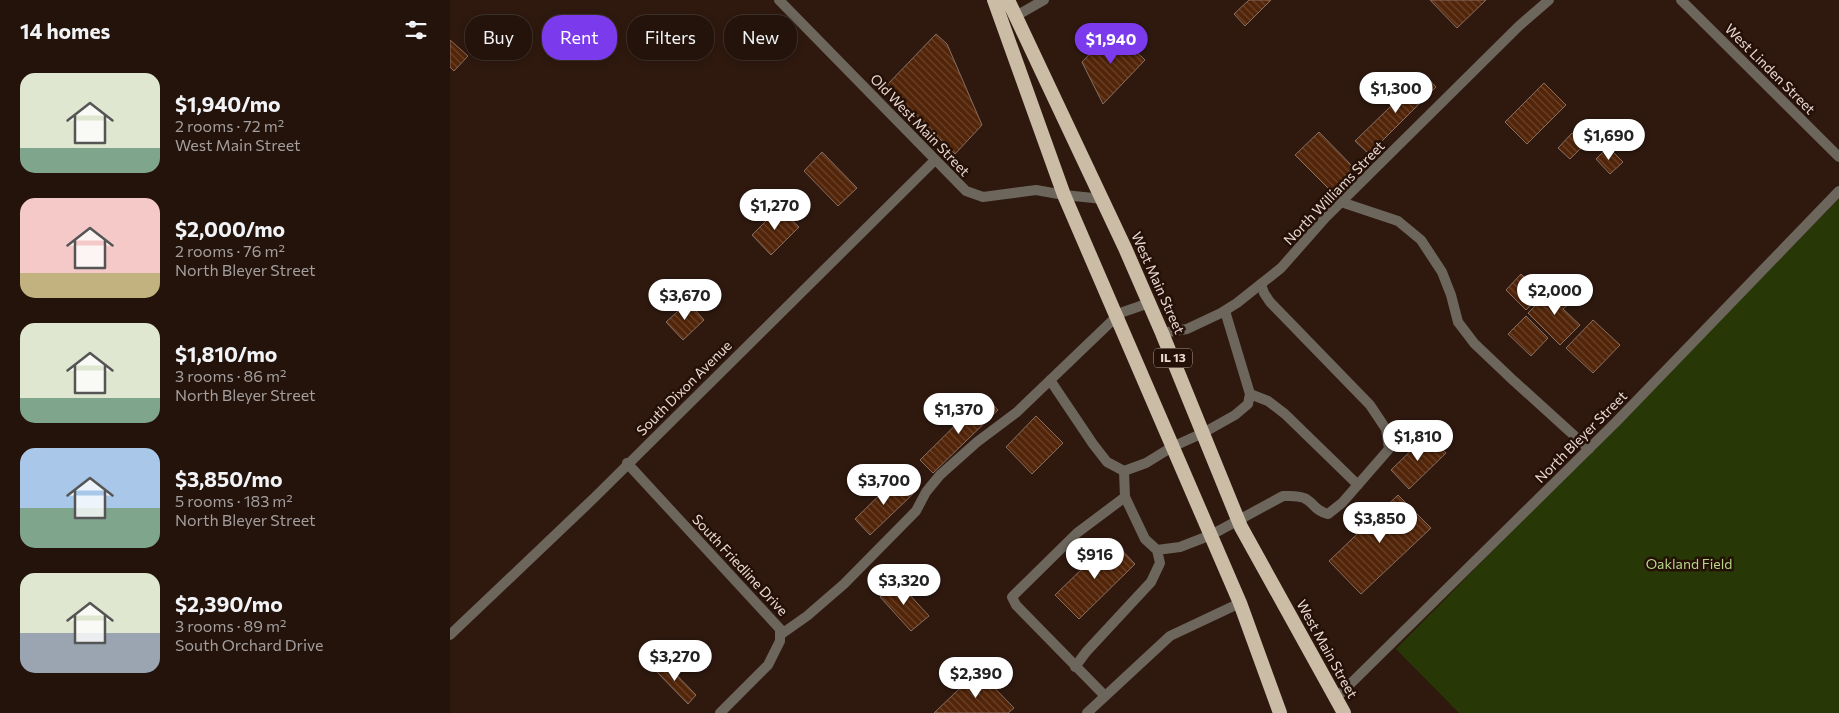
<!DOCTYPE html>
<html lang="en">
<head>
<meta charset="utf-8">
<style>
	body { margin:0; font-family:Commissioner,sans-serif; background:#2b1c14; color:#f1f3f6; height:100vh; display:flex; flex-direction:column; font-size:19px; white-space:nowrap }
	* { box-sizing:border-box; margin:0 }
	p { font-size:16px; color:#a39e9d }
	.icon { flex:none; width:28px; height:28px; fill:none; stroke:currentColor; stroke-width:2; stroke-linecap:round; stroke-linejoin:round }
	.map { position:relative; flex:1; overflow:hidden }
	.details { display:flex; flex-direction:column; background:#23130b; width:450px }
	.details>* { flex:none }
	.hud { position:absolute; left:15px; top:15px; width:475px; height:45px; display:flex; gap:10px }
	.price { position:absolute; translate:-50% -42px; padding:0 11px; border-radius:18px; background:#fff; color:#222; font-size:16px; line-height:32px; filter:drop-shadow(0 1px 2px #0008) }
	.price::after { content:''; position:absolute; left:50%; top:30px; width:15px; height:11px; margin-left:-8px; background:inherit; clip-path:polygon(0 0,100% 0,50% 100%) }
	.price.selected { background:#7c3aed; color:#fff }
	ul { padding:0; list-style:none }
	li { display:flex; align-items:center; gap:15px; height:125px; padding:0 20px }
	li span { display:grid; place-items:center; flex:none; width:140px; height:100px; border-radius:15px; color:#555 }
	li>.icon { margin-inline-start:auto }
	span .icon { width:60px; height:60px; fill:#fffc; stroke-width:1 }
	li b { font-size:21px }
	h2 { display:flex; justify-content:space-between; align-items:center; height:60px; padding:0 20px; font-size:21px }
	.pill { padding:0 18px; border-radius:20px; background:#23130b; box-shadow:0 2px 8px #0003,0 0 0 1px #40322c; font-size:18px; line-height:45px }
	.pill.selected { background:#7c3aed; color:#fff }
	main { display:flex; flex:1; min-height:0 }
	.map>svg:first-child { display:block }
</style>
</head>
<body>
<main>
<section class="details">
<h2>14 homes<svg class="icon" aria-label="filters" viewBox="0 0 24 24"><path d="M4 7h16M4 17h16"/><circle cx="9" cy="7" r="2"/><circle cx="15" cy="17" r="2"/></svg></h2>
<ul>
<li><span style="background:linear-gradient(#dfe7d0 75%,#7fa58c 0)"><svg class="icon" aria-label="home" viewBox="0 0 24 24"><path d="M3 11l9-7 9 7M6 9v11h12V9"/></svg></span><div><b>$1,940/mo</b><p>2 rooms · 72 m²</p><p>West Main Street</p></div></li>
<li><span style="background:linear-gradient(#f6c9c9 75%,#c2b280 0)"><svg class="icon" aria-label="home" viewBox="0 0 24 24"><path d="M3 11l9-7 9 7M6 9v11h12V9"/></svg></span><div><b>$2,000/mo</b><p>2 rooms · 76 m²</p><p>North Bleyer Street</p></div></li>
<li><span style="background:linear-gradient(#dfe7d0 75%,#7fa58c 0)"><svg class="icon" aria-label="home" viewBox="0 0 24 24"><path d="M3 11l9-7 9 7M6 9v11h12V9"/></svg></span><div><b>$1,810/mo</b><p>3 rooms · 86 m²</p><p>North Bleyer Street</p></div></li>
<li><span style="background:linear-gradient(#a9c7e8 60%,#7fa58c 0)"><svg class="icon" aria-label="home" viewBox="0 0 24 24"><path d="M3 11l9-7 9 7M6 9v11h12V9"/></svg></span><div><b>$3,850/mo</b><p>5 rooms · 183 m²</p><p>North Bleyer Street</p></div></li>
<li><span style="background:linear-gradient(#dfe7d0 60%,#9aa5b1 0)"><svg class="icon" aria-label="home" viewBox="0 0 24 24"><path d="M3 11l9-7 9 7M6 9v11h12V9"/></svg></span><div><b>$2,390/mo</b><p>3 rooms · 89 m²</p><p>South Orchard Drive</p></div></li>
</ul>
</section>
<div class="map">
<svg width="1389" height="713" viewBox="0 0 1389 713">
	<defs>
		<pattern id="building-back-hatch" width="6" height="6" patternUnits="userSpaceOnUse" patternTransform="scale(1.25)"><rect width="6" height="6" fill="#522509"/><path d="M-1 5l2 2M0 0l6 6M5-1l2 2" fill="none" stroke="#6b442c"/></pattern>
	</defs>
	<rect width="100%" height="100%" fill="#2f190f"/>
	<path fill="#273806" d="M 1389,199 L 1389,713 L 1009,713 L 946,649 Z"/>
	<path fill="url(#building-back-hatch)" stroke="#896f61" d="M 799,0 L 821,0 L 795,26 L 784,14 Z
		M 980,0 L 1036,0 L 1007,28 Z
		M 663,30 L 695,60 L 653,104 L 632,62 Z
		M 486,34 L 497,44 L 532,125 L 505,154 L 436,86 Z
		M 0,40 L 18,56 L 4,71 L 0,67 Z
		M 974,74 L 986,87 L 919,154 L 905,141 Z
		M 1094,83 L 1116,105 L 1077,144 L 1055,122 Z
		M 869,132 L 904,168 L 881,191 L 845,155 Z
		M 1122,133 L 1134,145 L 1120,159 L 1108,148 Z
		M 1158,147 L 1173,162 L 1160,174 L 1146,159 Z
		M 372,152 L 407,188 L 388,206 L 354,171 Z
		M 329,208 L 349,227 L 321,255 L 302,235 Z
		M 1071,274 L 1092,295 L 1076,310 L 1056,290 Z
		M 1105,286 L 1121,302 L 1113,309 L 1130,325 L 1110,345 L 1078,313 Z
		M 238,302 L 254,320 L 233,340 L 216,322 Z
		M 1076,316 L 1098,338 L 1081,356 L 1058,334 Z
		M 1143,320 L 1170,345 L 1143,373 L 1116,348 Z
		M 535,396 L 548,410 L 483,473 L 470,460 Z
		M 586,416 L 613,443 L 582,474 L 556,447 Z
		M 978,434 L 996,453 L 959,489 L 941,470 Z
		M 447,478 L 463,494 L 420,535 L 405,519 Z
		M 948,495 L 981,528 L 911,594 L 879,561 Z
		M 662,540 L 685,564 L 629,619 L 605,595 Z
		M 447,581 L 479,616 L 461,631 L 430,597 Z
		M 213,661 L 246,695 L 238,704 L 204,669 Z
		M 528,671 L 564,708 L 558,713 L 484,713 Z"/>
	<g fill="none" stroke-linecap="round" stroke-linejoin="round">
		<path stroke="#6c665c" stroke-width="10" d="M 566,16 L 594,0
			M 891,202 L 948,221 L 971,240 L 992,272 L 1001,295 L 1008,322 L 1024,343 L 1064,381 L 1139,449
			M 600,380 L 643,444 L 657,462 L 674,471 L 696,463 L 722,447 L 753,433 L 785,415 L 798,404 L 800,394 L 775,311
			M 800,394 L 818,401 L 835,414 L 908,485
			M 674,471 L 675,497 L 695,539 L 707,550 L 730,547 L 761,535 L 833,496 C 840,496 847,495 854,498 C 864,502 864,511 878,514 L 892,503 L 939,449 L 936,429 L 920,405 L 820,302 L 814,293 L 811,284
			M 330,635 L 357,616 L 394,584 L 466,511 L 476,492 L 490,475 L 527,442 L 567,412 L 666,317 L 673,312 L 699,303
			M 625,667 L 636,652 L 701,582 L 710,563 L 707,550
			M 655,696 L 566,605 L 562,597 L 627,533 L 675,497"/>
		<path stroke="#6c665c" stroke-width="10" d="M 329,0 L 516,191 L 533,197 L 586,190 L 614,195 L 653,199
			M 1231,0 L 1389,157
			M 712,333 L 737,329 L 771,313 L 787,303 L 831,268 L 876,217 L 1069,26 L 1099,0
			M 177,463 L 330,629 L 330,641 L 318,665 L 270,713
			M 0,635 L 144,498 L 485,160
			M 886,698 L 1166,422 L 1389,191
			M 637,713 L 720,636 L 790,603"/>
		<path stroke="#cabca5" stroke-width="14" d="M 544,0 L 614,195 L 790,603 L 830,713
			M 558,0 L 675,248 L 712,333 L 791,527 L 894,713"/>
	</g>
	<g text-anchor="middle" stroke-width="5" stroke-linejoin="round" paint-order="stroke">
		<rect fill="#241007" stroke="#ae9d96" stroke-width="1" x="704" y="348.5" width="38" height="19" rx="4"/>
		<g font-size="12" font-weight="bold" fill="#e9dad3">
			<text x="723" y="362">IL 13</text>
		</g>
		<g font-size="14" fill="#e9dad3" stroke="#241007">
			<text transform="translate(1320 69) rotate(45)" y="5">West Linden Street</text>
			<text transform="translate(470 125) rotate(46)" y="5">Old West Main Street</text>
			<text transform="translate(884 193) rotate(-46)" y="5">North Williams Street</text>
			<text transform="translate(708 283) rotate(66)" y="5">West Main Street</text>
			<text transform="translate(234 388) rotate(-45)" y="5">South Dixon Avenue</text>
			<text transform="translate(1131 437) rotate(-45)" y="5">North Bleyer Street</text>
			<text transform="translate(290 565) rotate(47)" y="5">South Friedline Drive</text>
			<text transform="translate(877 649) rotate(61)" y="5">West Main Street</text>
		</g>
		<g font-size="14" fill="#b6d689" stroke="#241007">
			<text x="1239" y="569">Oakland Field</text>
		</g>
	</g>
</svg>
<b class="price selected" style="left:661px;top:65px">$1,940</b>
<b class="price" style="left:946px;top:114px">$1,300</b>
<b class="price" style="left:1159px;top:161px">$1,690</b>
<b class="price" style="left:325px;top:231px">$1,270</b>
<b class="price" style="left:1105px;top:316px">$2,000</b>
<b class="price" style="left:235px;top:321px">$3,670</b>
<b class="price" style="left:509px;top:435px">$1,370</b>
<b class="price" style="left:968px;top:462px">$1,810</b>
<b class="price" style="left:434px;top:506px">$3,700</b>
<b class="price" style="left:930px;top:544px">$3,850</b>
<b class="price" style="left:645px;top:580px">$916</b>
<b class="price" style="left:454px;top:606px">$3,320</b>
<b class="price" style="left:225px;top:682px">$3,270</b>
<b class="price" style="left:526px;top:699px">$2,390</b>
<div class="hud">
<a class="pill">Buy</a>
<a class="pill selected">Rent</a>
<a class="pill">Filters</a>
<a class="pill">New</a>
</div>
</div>
</main>
</body>
</html>
